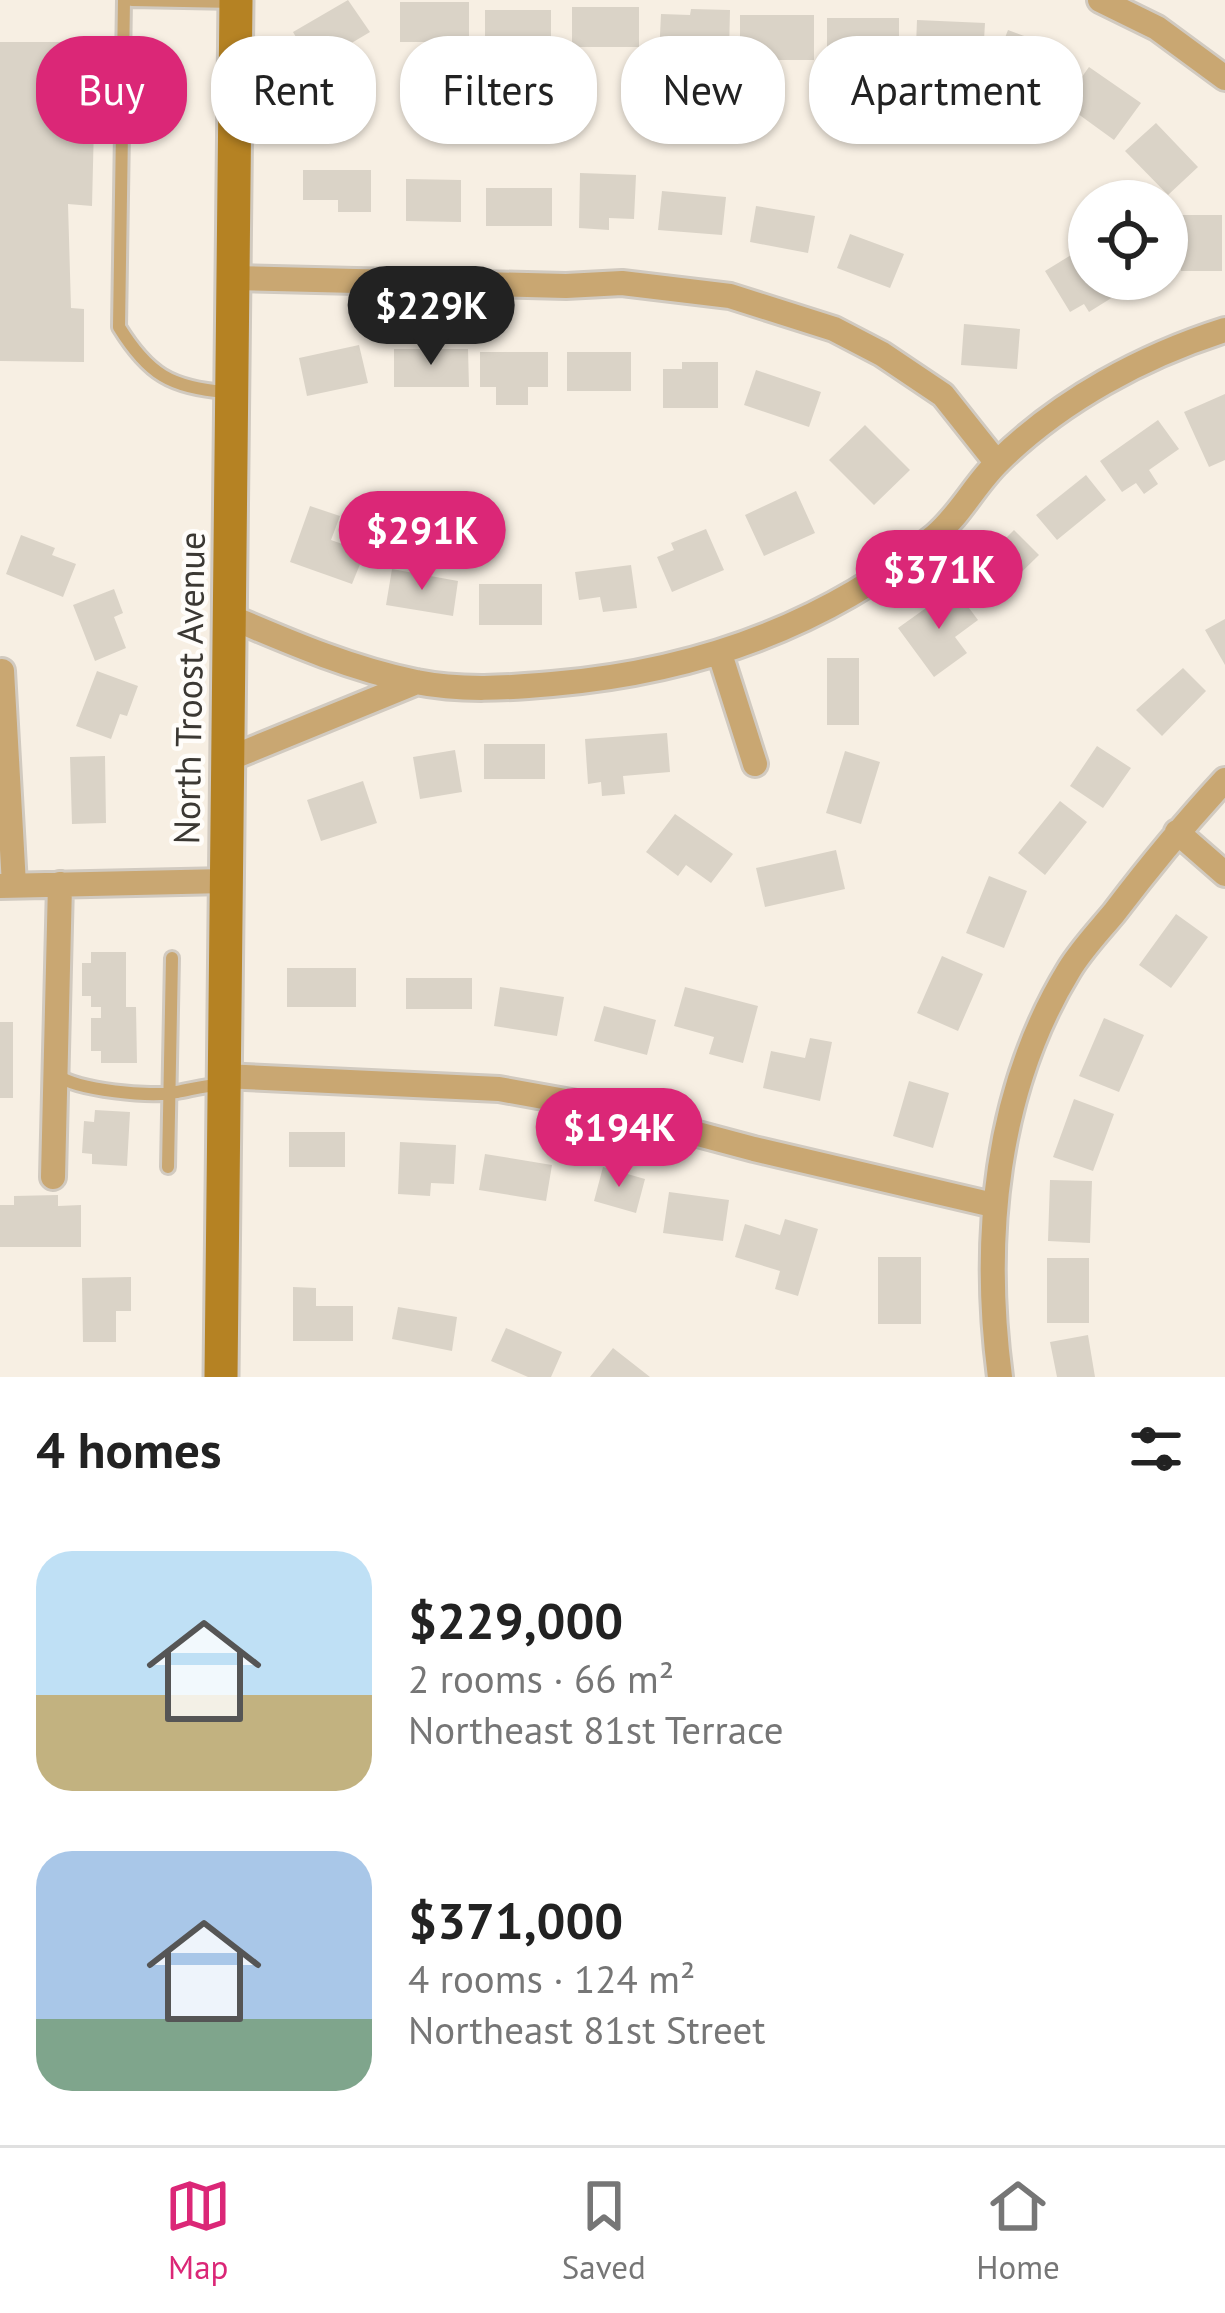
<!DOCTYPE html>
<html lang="en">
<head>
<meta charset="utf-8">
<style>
	body { margin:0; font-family:"PT Sans",sans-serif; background:#f6f6f6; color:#222; height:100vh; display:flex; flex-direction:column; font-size:45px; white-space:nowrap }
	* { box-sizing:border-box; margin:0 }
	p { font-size:39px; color:#767676 }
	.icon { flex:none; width:66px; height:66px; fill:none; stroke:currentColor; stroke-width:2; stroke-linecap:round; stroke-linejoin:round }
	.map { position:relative; height:1377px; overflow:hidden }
	.sheet { display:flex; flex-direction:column; background:#fff; flex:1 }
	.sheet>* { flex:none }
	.top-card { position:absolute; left:36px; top:36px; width:1155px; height:108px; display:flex; gap:24px }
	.tools { position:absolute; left:1068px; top:180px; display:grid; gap:24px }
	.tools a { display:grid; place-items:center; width:120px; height:120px; border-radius:50%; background:#fff; box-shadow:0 3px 9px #0004; font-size:60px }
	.price { position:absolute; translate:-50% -102px; padding:0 27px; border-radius:42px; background:#db2777; color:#fff; font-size:39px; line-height:78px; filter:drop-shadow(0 3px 6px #0008) }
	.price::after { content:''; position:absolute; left:50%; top:72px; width:36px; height:27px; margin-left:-18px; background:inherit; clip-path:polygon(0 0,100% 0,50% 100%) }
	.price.selected { background:#222; color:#fff }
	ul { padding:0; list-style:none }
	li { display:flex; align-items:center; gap:36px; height:300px; padding:0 36px }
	li span { display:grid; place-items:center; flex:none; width:336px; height:240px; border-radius:36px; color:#555 }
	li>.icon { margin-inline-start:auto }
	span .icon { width:144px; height:144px; fill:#fffc; stroke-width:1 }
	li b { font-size:51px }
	h2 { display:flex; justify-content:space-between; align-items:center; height:144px; padding:0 36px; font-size:51px }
	.tag { padding:0 42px; border-radius:48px; background:#fff; box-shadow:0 3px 9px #0004; font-size:42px; line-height:108px }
	.tag.selected { background:#db2777; color:#fff }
	.dock { display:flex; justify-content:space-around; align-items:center; height:168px; border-top:3px solid #e0e0e0; background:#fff; font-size:33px; color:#767676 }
	.dock a { display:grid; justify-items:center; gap:6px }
	.dock .selected { color:#db2777 }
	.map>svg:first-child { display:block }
</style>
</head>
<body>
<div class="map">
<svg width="1225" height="1377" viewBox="0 0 1225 1377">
	<rect width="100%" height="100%" fill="#f7efe3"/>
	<path fill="#dad3c7" d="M 348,0 L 370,32 L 313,66 L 293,32 Z
		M 400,2 L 469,2 L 469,42 L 400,42 Z
		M 572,7 L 639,7 L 639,47 L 572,47 Z
		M 691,9 L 730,10 L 729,51 L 697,50 L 697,57 L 659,56 L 661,14 L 690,15 Z
		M 485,10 L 551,10 L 551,47 L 485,47 Z
		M 740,15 L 814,15 L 814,60 L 740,60 Z
		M 827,18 L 899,18 L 899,59 L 827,59 Z
		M 917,20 L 985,23 L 982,75 L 915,72 Z
		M 1008,30 L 1070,53 L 1056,92 L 993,68 Z
		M 0,42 L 96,42 L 92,206 L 68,204 L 71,308 L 84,309 L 84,362 L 0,361 Z
		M 1089,67 L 1141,103 L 1114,140 L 1063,103 Z
		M 1156,123 L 1198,167 L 1168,195 L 1125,151 Z
		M 303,170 L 371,170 L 371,212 L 338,212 L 338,200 L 303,200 Z
		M 580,173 L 636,175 L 634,219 L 609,218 L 609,230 L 579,228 Z
		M 406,179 L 461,180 L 461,222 L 406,221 Z
		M 486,188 L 552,188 L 552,226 L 486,226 Z
		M 662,191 L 726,197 L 722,235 L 658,230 Z
		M 756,206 L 815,216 L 808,253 L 750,242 Z
		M 1181,215 L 1222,215 L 1222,271 L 1181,271 Z
		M 850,234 L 904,254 L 890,288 L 837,268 Z
		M 1089,244 L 1089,279 L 1113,279 L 1121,292 L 1089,312 L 1084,304 L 1070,312 L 1045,271 Z
		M 964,324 L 1020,329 L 1017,369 L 961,365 Z
		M 359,345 L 368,383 L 307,396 L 299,358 Z
		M 394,349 L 468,349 L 469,387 L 394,387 Z
		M 480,352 L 548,352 L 548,387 L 528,387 L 528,405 L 496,405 L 496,387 L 480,387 Z
		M 567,352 L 631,352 L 631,391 L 567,391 Z
		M 682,362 L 718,362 L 718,408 L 663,408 L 663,369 L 682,369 Z
		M 756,370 L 821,392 L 809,427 L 744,405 Z
		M 1225,394 L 1225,460 L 1209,467 L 1184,412 Z
		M 1158,420 L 1179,449 L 1149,470 L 1158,484 L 1144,494 L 1136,483 L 1122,492 L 1100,461 Z
		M 865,425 L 910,470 L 874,505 L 829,460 Z
		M 1086,475 L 1106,500 L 1057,540 L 1036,515 Z
		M 796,491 L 815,533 L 764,556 L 745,515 Z
		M 310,506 L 340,516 L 331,540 L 365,552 L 352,584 L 290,562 Z
		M 706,529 L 724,570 L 672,592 L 657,557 L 674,550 L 671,543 Z
		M 1014,530 L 1039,555 L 992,601 L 968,576 Z
		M 21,535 L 55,548 L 52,555 L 76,564 L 63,597 L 6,574 Z
		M 631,565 L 637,608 L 603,612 L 600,597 L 579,600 L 575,572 Z
		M 392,569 L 458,581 L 453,616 L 386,605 Z
		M 479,584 L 542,584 L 542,625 L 479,625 Z
		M 954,588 L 978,620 L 955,637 L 967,653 L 934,677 L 898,628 Z
		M 114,589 L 123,613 L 114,617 L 126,648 L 95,661 L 73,605 Z
		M 1225,619 L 1225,665 L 1205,630 Z
		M 827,658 L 859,658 L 859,725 L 827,725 Z
		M 1183,668 L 1206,691 L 1162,736 L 1136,710 Z
		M 97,671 L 138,686 L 127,716 L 120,714 L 111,739 L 76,726 Z
		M 667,733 L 670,772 L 623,776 L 625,794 L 602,796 L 601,782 L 588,784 L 585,739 Z
		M 484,744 L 545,744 L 545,779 L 484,779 Z
		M 1097,746 L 1131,768 L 1103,808 L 1070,786 Z
		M 455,750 L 462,792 L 420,799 L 413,757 Z
		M 845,751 L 880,762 L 861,824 L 826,813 Z
		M 105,756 L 106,823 L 72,824 L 70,757 Z
		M 363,781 L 377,823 L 321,841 L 307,800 Z
		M 1060,801 L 1087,822 L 1045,875 L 1018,853 Z
		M 675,814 L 733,854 L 711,883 L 686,865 L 678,876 L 646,852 Z
		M 836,850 L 845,889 L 765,907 L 756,868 Z
		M 989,876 L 1027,891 L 1004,948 L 966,933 Z
		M 1176,914 L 1208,937 L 1171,988 L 1139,965 Z
		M 91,952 L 126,952 L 126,1007 L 136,1007 L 137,1063 L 101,1063 L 101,1051 L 91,1051 L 91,1018 L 101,1018 L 101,1007 L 91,1007 L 91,996 L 82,996 L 82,963 L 91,963 Z
		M 942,956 L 983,974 L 958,1031 L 917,1013 Z
		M 287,968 L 356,968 L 356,1007 L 287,1007 Z
		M 406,978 L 472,978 L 472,1009 L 406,1009 Z
		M 500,987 L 564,997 L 557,1036 L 494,1026 Z
		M 685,987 L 758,1006 L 743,1063 L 709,1054 L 714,1037 L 674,1026 Z
		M 604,1006 L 656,1020 L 647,1055 L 594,1041 Z
		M 1104,1018 L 1144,1035 L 1119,1092 L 1079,1076 Z
		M 0,1022 L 13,1022 L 13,1098 L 0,1098 Z
		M 810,1038 L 832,1042 L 820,1101 L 763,1088 L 771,1051 L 805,1058 Z
		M 909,1081 L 949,1093 L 933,1148 L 893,1136 Z
		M 1074,1099 L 1114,1114 L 1093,1171 L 1053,1157 Z
		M 95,1110 L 130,1112 L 127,1166 L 92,1164 L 92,1154 L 82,1153 L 84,1121 L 94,1122 Z
		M 289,1132 L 345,1132 L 345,1167 L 289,1167 Z
		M 400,1142 L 456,1145 L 454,1184 L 431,1183 L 430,1196 L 398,1194 Z
		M 485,1154 L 552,1165 L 546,1201 L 479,1190 Z
		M 603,1167 L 645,1179 L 636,1213 L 594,1201 Z
		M 1050,1180 L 1092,1181 L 1090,1243 L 1048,1241 Z
		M 669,1192 L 729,1200 L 723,1241 L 663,1233 Z
		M 58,1195 L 58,1206 L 81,1205 L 81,1247 L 0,1247 L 0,1205 L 14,1205 L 14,1196 Z
		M 785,1219 L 818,1229 L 798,1296 L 775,1289 L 780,1271 L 735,1257 L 745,1224 L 780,1235 Z
		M 878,1257 L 921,1257 L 921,1324 L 878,1324 Z
		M 1047,1258 L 1089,1258 L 1089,1323 L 1047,1323 Z
		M 131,1277 L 131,1311 L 116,1311 L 116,1342 L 83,1342 L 82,1278 Z
		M 293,1287 L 316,1288 L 316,1306 L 353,1306 L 353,1341 L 293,1341 Z
		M 398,1307 L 457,1317 L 452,1351 L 392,1339 Z
		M 506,1328 L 562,1352 L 551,1377 L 528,1377 L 491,1361 Z
		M 1088,1335 L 1095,1377 L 1057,1377 L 1050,1342 Z
		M 613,1348 L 650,1377 L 590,1377 Z"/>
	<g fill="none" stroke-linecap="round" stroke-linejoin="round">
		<g stroke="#d1cac0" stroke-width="18">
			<path id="lane" d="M 124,0 L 119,327 C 148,374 171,388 226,392
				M 132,0 L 235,2
				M 57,1075 C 76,1090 152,1098 177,1092 C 194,1089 205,1085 223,1085
				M 168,1167 L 172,958"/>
		</g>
		<g stroke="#d1cac0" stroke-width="30">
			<path id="street" d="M 1100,0 L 1157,28 L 1225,78
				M 231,278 L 566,286 L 622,283 L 730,296 L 834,329 L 882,354 L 943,395 L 997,463
				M 228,616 C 289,642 351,669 416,682 C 461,691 507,688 552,684 C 693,672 824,627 935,536 C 961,514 975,484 999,461 C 1061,400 1143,356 1225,330
				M 720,654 L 755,764
				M 2,671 L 14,885
				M 226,760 L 417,682
				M 1177,832 L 1225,874
				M 0,886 L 226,881
				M 223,1076 L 499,1089 L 593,1106 L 754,1149 L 993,1205
				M 53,1177 L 60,884
				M 1000,1377 C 982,1240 995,1091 1069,970 C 1081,950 1099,931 1114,913 C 1149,867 1186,822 1225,780"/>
		</g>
		<g stroke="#d1cac0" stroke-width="39">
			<path id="secondary" d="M 221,1377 L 236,0"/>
		</g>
		<use href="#lane" stroke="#c9a772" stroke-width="12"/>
		<use href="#street" stroke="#c9a772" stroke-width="24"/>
		<use href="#secondary" stroke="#b58223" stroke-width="33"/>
	</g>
	<g text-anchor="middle" stroke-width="9" stroke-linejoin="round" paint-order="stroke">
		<g font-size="36" fill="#3b3833" stroke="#fffdfa">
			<text transform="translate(189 688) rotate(-89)" y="13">North Troost Avenue</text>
		</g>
	</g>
</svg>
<div class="tools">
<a><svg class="icon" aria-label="locate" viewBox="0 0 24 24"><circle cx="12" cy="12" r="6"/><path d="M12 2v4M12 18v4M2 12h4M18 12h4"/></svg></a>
</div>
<b class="price selected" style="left:431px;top:368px">$229K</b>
<b class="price" style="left:422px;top:593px">$291K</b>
<b class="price" style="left:939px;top:632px">$371K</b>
<b class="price" style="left:619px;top:1190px">$194K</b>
<div class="top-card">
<a class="tag selected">Buy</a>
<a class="tag">Rent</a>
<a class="tag">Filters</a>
<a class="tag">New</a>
<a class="tag">Apartment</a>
</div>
</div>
<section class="sheet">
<h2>4 homes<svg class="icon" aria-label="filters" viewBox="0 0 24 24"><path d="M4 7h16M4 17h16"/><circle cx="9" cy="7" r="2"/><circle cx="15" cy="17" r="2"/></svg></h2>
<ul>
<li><span style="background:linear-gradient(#bfe0f5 60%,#c2b280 0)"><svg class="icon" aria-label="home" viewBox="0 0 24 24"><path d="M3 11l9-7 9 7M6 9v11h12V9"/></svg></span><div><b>$229,000</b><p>2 rooms · 66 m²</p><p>Northeast 81st Terrace</p></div></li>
<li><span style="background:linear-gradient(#a9c7e8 70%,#7fa58c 0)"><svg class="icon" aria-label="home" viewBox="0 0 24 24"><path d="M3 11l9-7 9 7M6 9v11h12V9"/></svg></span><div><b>$371,000</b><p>4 rooms · 124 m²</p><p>Northeast 81st Street</p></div></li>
</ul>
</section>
<nav class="dock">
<a class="selected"><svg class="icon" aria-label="map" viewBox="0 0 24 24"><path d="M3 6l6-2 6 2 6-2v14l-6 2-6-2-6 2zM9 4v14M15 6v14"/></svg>Map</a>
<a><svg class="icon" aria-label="saved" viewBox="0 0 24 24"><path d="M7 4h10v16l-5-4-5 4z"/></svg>Saved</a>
<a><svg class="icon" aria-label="home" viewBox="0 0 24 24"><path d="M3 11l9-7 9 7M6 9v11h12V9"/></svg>Home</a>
</nav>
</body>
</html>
